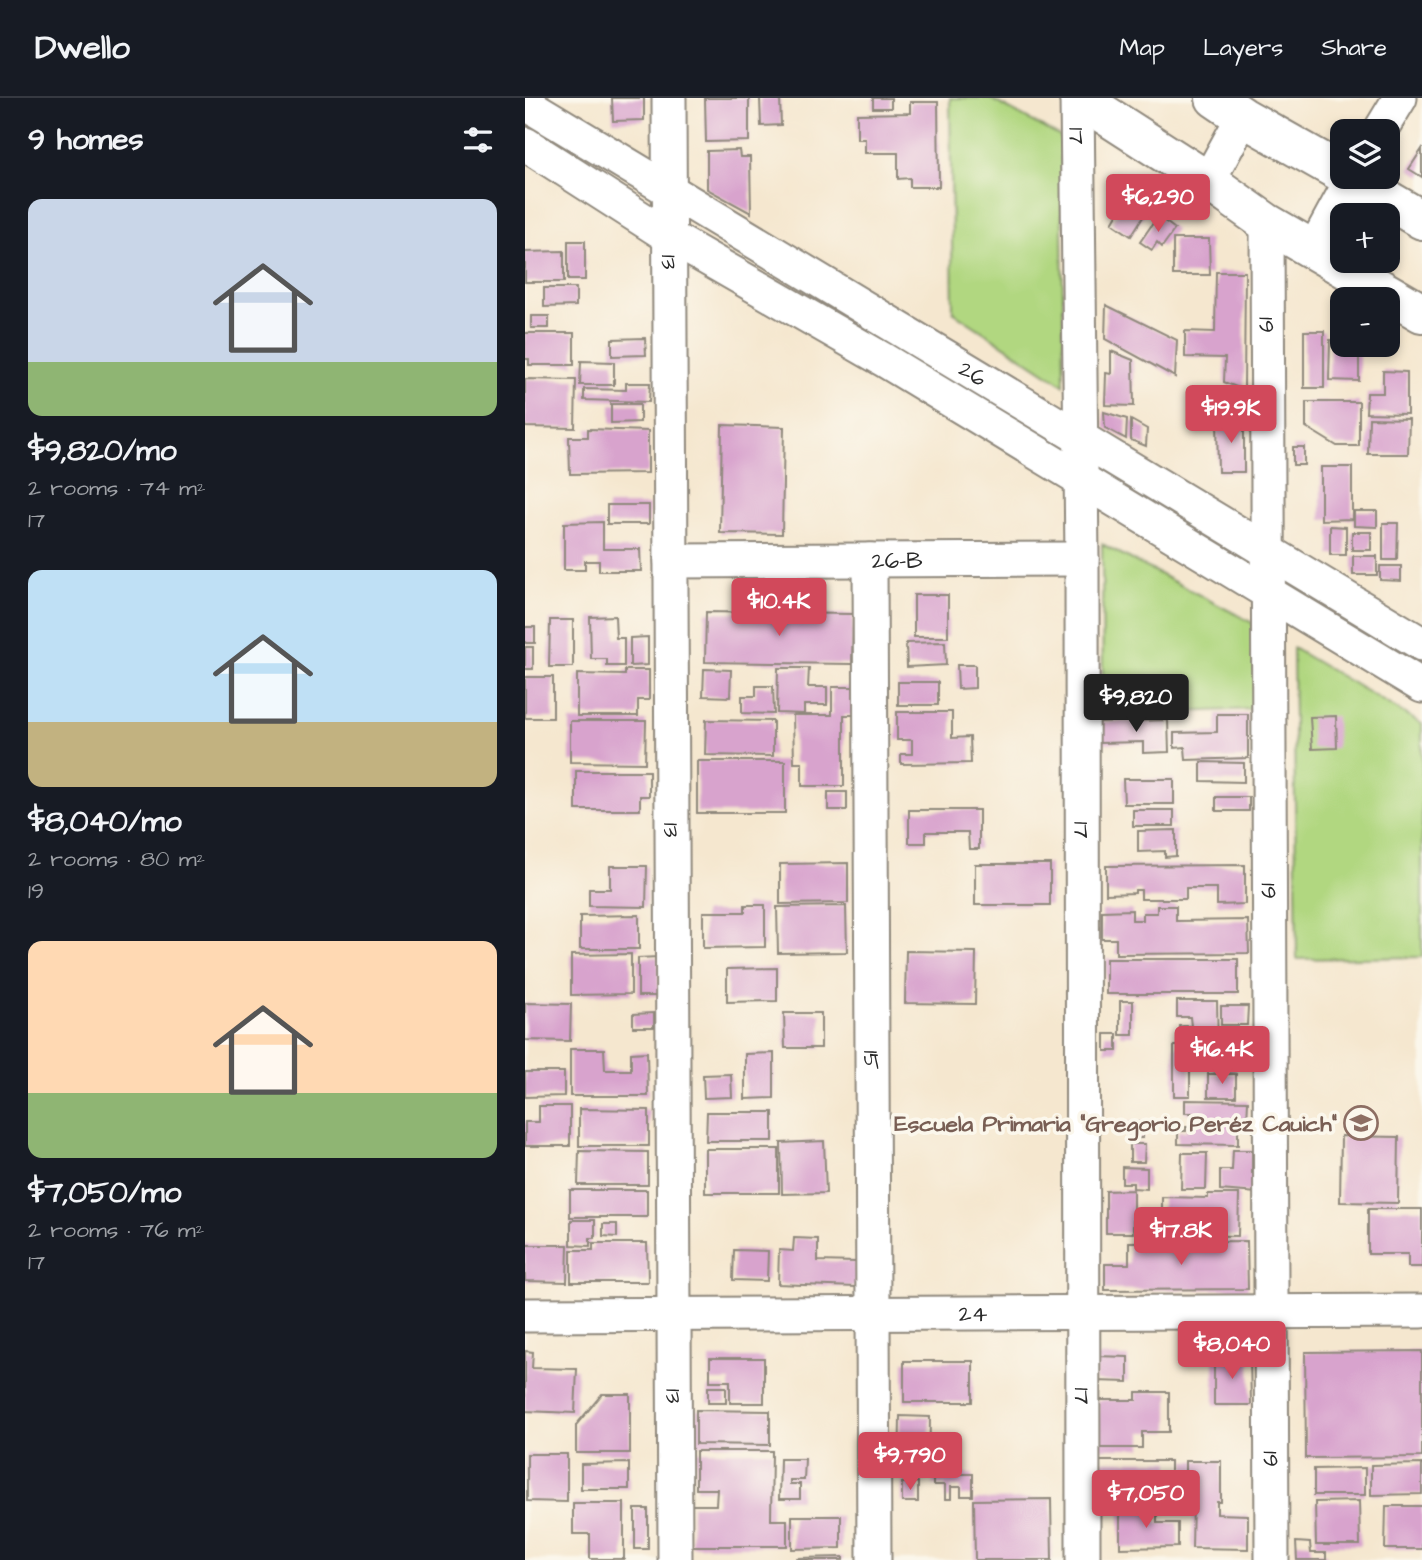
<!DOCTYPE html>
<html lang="en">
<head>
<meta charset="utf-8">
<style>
	body { margin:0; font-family:"Architects Daughter",sans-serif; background:#20242c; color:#f1f3f6; height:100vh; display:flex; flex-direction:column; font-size:26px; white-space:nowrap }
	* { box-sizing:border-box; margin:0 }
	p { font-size:23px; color:#9ea1a6 }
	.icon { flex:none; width:38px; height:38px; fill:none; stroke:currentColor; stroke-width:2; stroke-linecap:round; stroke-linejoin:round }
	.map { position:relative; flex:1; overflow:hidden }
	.sheet { display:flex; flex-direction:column; background:#171b24; width:525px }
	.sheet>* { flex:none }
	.controls { position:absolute; left:805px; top:21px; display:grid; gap:14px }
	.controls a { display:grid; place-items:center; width:70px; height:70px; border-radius:14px; background:#171b24; box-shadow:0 4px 10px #0003; font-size:35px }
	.price { position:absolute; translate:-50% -60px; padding:0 16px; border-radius:7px; background:#d1495b; color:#fff; font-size:23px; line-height:46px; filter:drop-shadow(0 2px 4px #0008) }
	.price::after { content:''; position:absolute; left:50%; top:42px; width:21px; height:16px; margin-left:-10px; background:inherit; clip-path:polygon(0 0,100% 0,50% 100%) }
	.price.active { background:#222; color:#fff }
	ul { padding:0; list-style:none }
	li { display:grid; align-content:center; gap:14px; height:371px; padding:0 28px }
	li span { display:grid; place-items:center; height:217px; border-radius:14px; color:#555 }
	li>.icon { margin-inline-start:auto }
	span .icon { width:126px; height:126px; fill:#fffc; stroke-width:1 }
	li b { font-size:30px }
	h2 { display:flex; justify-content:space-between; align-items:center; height:84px; padding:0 28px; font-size:30px }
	header { display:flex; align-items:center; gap:42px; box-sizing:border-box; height:98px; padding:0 35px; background:#171b24; border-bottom:2px solid #363941 }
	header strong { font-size:33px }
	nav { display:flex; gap:38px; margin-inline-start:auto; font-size:24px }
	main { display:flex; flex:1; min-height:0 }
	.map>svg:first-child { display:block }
</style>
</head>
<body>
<header>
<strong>Dwello</strong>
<nav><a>Map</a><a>Layers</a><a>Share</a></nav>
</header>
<main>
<section class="sheet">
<h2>9 homes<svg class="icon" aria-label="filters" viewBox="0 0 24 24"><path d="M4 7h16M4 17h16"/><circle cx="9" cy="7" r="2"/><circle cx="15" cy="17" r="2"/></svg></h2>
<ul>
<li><span style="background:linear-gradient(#c9d6e8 75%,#8fb573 0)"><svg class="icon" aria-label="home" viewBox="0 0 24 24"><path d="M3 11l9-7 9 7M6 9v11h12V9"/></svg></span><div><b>$9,820/mo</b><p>2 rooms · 74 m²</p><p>17</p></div></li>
<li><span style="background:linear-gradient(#bfe0f5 70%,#c2b280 0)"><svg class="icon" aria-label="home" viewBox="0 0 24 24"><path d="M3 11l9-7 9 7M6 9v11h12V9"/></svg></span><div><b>$8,040/mo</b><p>2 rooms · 80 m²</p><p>19</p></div></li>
<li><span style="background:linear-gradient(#ffd9b3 70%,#8fb573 0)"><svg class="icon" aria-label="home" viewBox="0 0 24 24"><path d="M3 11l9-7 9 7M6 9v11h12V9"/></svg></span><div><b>$7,050/mo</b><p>2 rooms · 76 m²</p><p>17</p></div></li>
</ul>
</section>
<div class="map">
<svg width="897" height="1462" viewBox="0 0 897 1462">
	<rect width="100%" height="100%" fill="#fbf7ec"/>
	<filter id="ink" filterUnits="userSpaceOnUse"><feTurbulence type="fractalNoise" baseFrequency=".0143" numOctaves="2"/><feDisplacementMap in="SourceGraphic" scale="14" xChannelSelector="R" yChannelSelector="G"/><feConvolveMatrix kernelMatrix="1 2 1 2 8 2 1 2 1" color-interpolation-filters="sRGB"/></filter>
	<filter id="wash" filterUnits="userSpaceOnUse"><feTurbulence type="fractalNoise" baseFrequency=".00686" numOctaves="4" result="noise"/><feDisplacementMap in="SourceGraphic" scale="28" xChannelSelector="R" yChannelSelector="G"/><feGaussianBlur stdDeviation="1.57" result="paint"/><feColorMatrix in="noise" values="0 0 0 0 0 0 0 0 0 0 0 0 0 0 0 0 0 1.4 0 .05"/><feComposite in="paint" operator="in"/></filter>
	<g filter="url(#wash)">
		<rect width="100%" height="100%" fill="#f5e7cf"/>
		<path fill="#b1d780" stroke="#6e8156" stroke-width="2" d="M 425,0 L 464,0 L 536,39 L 539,287 L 428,214 Z
			M 577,446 L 728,525 L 731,611 L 578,617 Z
			M 768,550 L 897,626 L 897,859 L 772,861 Z"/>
		<g id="blocks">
			<path fill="#d8a3cd" d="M 87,0 L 119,0 L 119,22 L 88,23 Z
				M 180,0 L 224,0 L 224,43 L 181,44 Z
				M 235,0 L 255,0 L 256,27 L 236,28 Z
				M 348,0 L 366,0 L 366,10 L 348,10 Z
				M 385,4 L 413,4 L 414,89 L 385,89 L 385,80 L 373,81 L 373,55 L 340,55 L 340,41 L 332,41 L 332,16 L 385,15 Z
				M 897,51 L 897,79 L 884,71 Z
				M 214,52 L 215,59 L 225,59 L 226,115 L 182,91 L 182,53 Z
				M 603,98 L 623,111 L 606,138 L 587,125 Z
				M 633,118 L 650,131 L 637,149 L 632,144 L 627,152 L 615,144 Z
				M 648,141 L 684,141 L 685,177 L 648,177 Z
				M 43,143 L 60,143 L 60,182 L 43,182 Z
				M 39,153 L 39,184 L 0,184 L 0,154 Z
				M 691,174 L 720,174 L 719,292 L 699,284 L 700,260 L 660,259 L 660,233 L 690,234 Z
				M 19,190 L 51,190 L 51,208 L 19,209 Z
				M 581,207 L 652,242 L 650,279 L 580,241 Z
				M 6,218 L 24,218 L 24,230 L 6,230 Z
				M 779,233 L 799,233 L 799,290 L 779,290 Z
				M 0,235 L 49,235 L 49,267 L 4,267 L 4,261 L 0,261 Z
				M 120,240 L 121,257 L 87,258 L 87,241 Z
				M 805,242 L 817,242 L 817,247 L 834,247 L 834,283 L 804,282 Z
				M 586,253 L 608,262 L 609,308 L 580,307 L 581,275 L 586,276 Z
				M 56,263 L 89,264 L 89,287 L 55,287 Z
				M 858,273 L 882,274 L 882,316 L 841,315 L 842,295 L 858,295 Z
				M 0,281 L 51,282 L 50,330 L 0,329 Z
				M 101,285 L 125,285 L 124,304 L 59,302 L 59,291 L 101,292 Z
				M 781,304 L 834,304 L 834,348 L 812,348 L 781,329 Z
				M 86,306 L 115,306 L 115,324 L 86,325 Z
				M 579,314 L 602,321 L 601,341 L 580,330 Z
				M 692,320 L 719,320 L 719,374 L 693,374 Z
				M 844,320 L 884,321 L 883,356 L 843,356 Z
				M 606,322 L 622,331 L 621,348 L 606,342 Z
				M 197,327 L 259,329 L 257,436 L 195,435 Z
				M 63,331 L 123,333 L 123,375 L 45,376 L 44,339 L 63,339 Z
				M 768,349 L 779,349 L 779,367 L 768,367 Z
				M 796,369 L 827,369 L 827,421 L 796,422 Z
				M 82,407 L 124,407 L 124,426 L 82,426 Z
				M 829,413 L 852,413 L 852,429 L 829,428 Z
				M 78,424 L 78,451 L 115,451 L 116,473 L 74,473 L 74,463 L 60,463 L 60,472 L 39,472 L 39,425 Z
				M 858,425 L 873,425 L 872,462 L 858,462 Z
				M 805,428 L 821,429 L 821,457 L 805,457 Z
				M 827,434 L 846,434 L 846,452 L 827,452 Z
				M 828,458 L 852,458 L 852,477 L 828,477 Z
				M 855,468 L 876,468 L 876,483 L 855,482 Z
				M 389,497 L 423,497 L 423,539 L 389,539 Z
				M 181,514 L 328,516 L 327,566 L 180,564 Z
				M 90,518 L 91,540 L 99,540 L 99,568 L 82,568 L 82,561 L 66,561 L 65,519 Z
				M 25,522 L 48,522 L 48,569 L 24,569 Z
				M 0,529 L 10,529 L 10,545 L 0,545 Z
				M 123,539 L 123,567 L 105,568 L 105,540 Z
				M 420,544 L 421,567 L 382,569 L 381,545 Z
				M 0,549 L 8,549 L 8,571 L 0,571 Z
				M 432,567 L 450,567 L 450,590 L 433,591 Z
				M 253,570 L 284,570 L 283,589 L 302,589 L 302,607 L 279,607 L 279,616 L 252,615 Z
				M 179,571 L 206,572 L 205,599 L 178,598 Z
				M 100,572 L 124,572 L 124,602 L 113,602 L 113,618 L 52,618 L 52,576 L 100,577 Z
				M 0,579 L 28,579 L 28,620 L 0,620 Z
				M 373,584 L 413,584 L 413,607 L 373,607 Z
				M 231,588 L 248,588 L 249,616 L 217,615 L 217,598 L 231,598 Z
				M 307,589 L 329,589 L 329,617 L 319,617 L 319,688 L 277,688 L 277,665 L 269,665 L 268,617 L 307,617 Z
				M 372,614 L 427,614 L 427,640 L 445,639 L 446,665 L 376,666 L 376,656 L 387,656 L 387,642 L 372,642 Z
				M 692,616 L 723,616 L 723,660 L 661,662 L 660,649 L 649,650 L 649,635 L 692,634 Z
				M 811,618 L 812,650 L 787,651 L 785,619 Z
				M 181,622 L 248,623 L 248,658 L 180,657 Z
				M 643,622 L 644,654 L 618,655 L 618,644 L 572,645 L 572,624 Z
				M 45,623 L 121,623 L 120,665 L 45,664 Z
				M 172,663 L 260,663 L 260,715 L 172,715 Z
				M 676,664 L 719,665 L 719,684 L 676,683 Z
				M 51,673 L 124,673 L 124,698 L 115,698 L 115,712 L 51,712 Z
				M 598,681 L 649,681 L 649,706 L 599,706 Z
				M 303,694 L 322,694 L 322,712 L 303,712 Z
				M 691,699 L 724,699 L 724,713 L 691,713 Z
				M 384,712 L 454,712 L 454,751 L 444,751 L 443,734 L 401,734 L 401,745 L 384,745 Z
				M 608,712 L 649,712 L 649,728 L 608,728 Z
				M 651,732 L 651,758 L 640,759 L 640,753 L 613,754 L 613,733 Z
				M 323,765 L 323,805 L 255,806 L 255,766 Z
				M 450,766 L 525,766 L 525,807 L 450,807 Z
				M 720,767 L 720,806 L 692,807 L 692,790 L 661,790 L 661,801 L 616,801 L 616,792 L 610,792 L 610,795 L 581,796 L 581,768 Z
				M 85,768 L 122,768 L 121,809 L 64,808 L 64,791 L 85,791 Z
				M 220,807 L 240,807 L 240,849 L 178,850 L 178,814 L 220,814 Z
				M 321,808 L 322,854 L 253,855 L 252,809 Z
				M 632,808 L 651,808 L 651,823 L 723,822 L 724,855 L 591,856 L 591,841 L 577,841 L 577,813 L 607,812 L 607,822 L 618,822 L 618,815 L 632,815 Z
				M 114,817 L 114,851 L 55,851 L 55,818 Z
				M 381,853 L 451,854 L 450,906 L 380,905 Z
				M 106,856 L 106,896 L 46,897 L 46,857 Z
				M 133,859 L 134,898 L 113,898 L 113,860 Z
				M 581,861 L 713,861 L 713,896 L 581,896 Z
				M 252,870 L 252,903 L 202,904 L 202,871 Z
				M 595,903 L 608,903 L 608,937 L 595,937 Z
				M 652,903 L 692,903 L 693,950 L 666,951 L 665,943 L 655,945 L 655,928 L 666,928 L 665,919 L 652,919 Z
				M 0,905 L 46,906 L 45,943 L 0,942 Z
				M 696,908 L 723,908 L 722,927 L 696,927 Z
				M 129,915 L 129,929 L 108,929 L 108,916 Z
				M 259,915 L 296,915 L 296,950 L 260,950 Z
				M 698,935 L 723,935 L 724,950 L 698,951 Z
				M 580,936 L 592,936 L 592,953 L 580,953 Z
				M 649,948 L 665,948 L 665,998 L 649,998 Z
				M 45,951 L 79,951 L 80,972 L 106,972 L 106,955 L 122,954 L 123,998 L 45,998 Z
				M 249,955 L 249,1000 L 220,1001 L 220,956 Z
				M 689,955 L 710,955 L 710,973 L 689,973 Z
				M 0,974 L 39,974 L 39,998 L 0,999 Z
				M 206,976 L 207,999 L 179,1000 L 178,977 Z
				M 683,976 L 711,976 L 711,999 L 683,999 Z
				M 660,1002 L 723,1003 L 722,1023 L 713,1023 L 713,1047 L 653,1046 L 653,1033 L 661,1033 L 661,1029 L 667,1029 L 667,1015 L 660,1015 Z
				M 14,1008 L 45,1008 L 45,1048 L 0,1048 L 0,1024 L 14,1024 Z
				M 54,1011 L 124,1012 L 124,1048 L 54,1048 Z
				M 182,1014 L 248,1014 L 248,1043 L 181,1043 Z
				M 602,1024 L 618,1024 L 618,1040 L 602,1040 Z
				M 816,1038 L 874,1039 L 873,1105 L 815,1104 Z
				M 299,1043 L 301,1095 L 257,1096 L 256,1045 Z
				M 605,1046 L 620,1046 L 619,1064 L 605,1064 Z
				M 180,1051 L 254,1051 L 254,1095 L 180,1095 Z
				M 708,1052 L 727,1052 L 727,1075 L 732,1075 L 732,1095 L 695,1092 L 695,1072 L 707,1072 Z
				M 54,1053 L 123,1054 L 123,1087 L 53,1087 Z
				M 657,1055 L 682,1055 L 681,1091 L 656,1091 Z
				M 597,1069 L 622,1070 L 622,1091 L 608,1090 L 608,1085 L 597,1085 Z
				M 45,1092 L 122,1092 L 122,1119 L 45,1119 Z
				M 608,1092 L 608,1135 L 581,1135 L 581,1093 Z
				M 683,1096 L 714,1096 L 713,1138 L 637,1137 L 637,1099 L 683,1100 Z
				M 843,1111 L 897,1111 L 897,1169 L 883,1169 L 883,1156 L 843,1156 Z
				M 46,1122 L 70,1122 L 70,1140 L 65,1140 L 65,1148 L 46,1147 Z
				M 78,1126 L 92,1126 L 92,1139 L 78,1138 Z
				M 269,1140 L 293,1141 L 293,1163 L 331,1164 L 331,1189 L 253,1186 L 254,1152 L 268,1153 Z
				M 722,1143 L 723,1191 L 580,1192 L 580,1166 L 604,1166 L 604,1144 Z
				M 68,1145 L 122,1145 L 123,1184 L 46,1184 L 46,1152 L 68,1152 Z
				M 0,1147 L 43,1147 L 42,1184 L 0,1183 Z
				M 209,1152 L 243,1153 L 242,1183 L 208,1182 Z
				M 0,1253 L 8,1254 L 7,1270 L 52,1271 L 50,1315 L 0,1313 Z
				M 897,1253 L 897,1359 L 781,1360 L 780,1254 Z
				M 571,1258 L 603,1259 L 603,1284 L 570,1283 Z
				M 725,1259 L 726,1307 L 689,1307 L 689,1260 Z
				M 185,1260 L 239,1260 L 239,1305 L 205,1305 L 205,1283 L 185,1283 Z
				M 379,1263 L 448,1263 L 448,1304 L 379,1304 Z
				M 183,1289 L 201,1289 L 201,1305 L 183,1305 Z
				M 611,1294 L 644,1294 L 644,1334 L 617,1334 L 617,1350 L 573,1350 L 573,1302 L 611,1302 Z
				M 77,1296 L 105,1296 L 105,1355 L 51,1355 L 51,1327 Z
				M 171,1312 L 245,1313 L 245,1347 L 171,1346 Z
				M 375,1318 L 405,1319 L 404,1380 L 374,1380 Z
				M 171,1353 L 247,1353 L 246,1422 L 262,1422 L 262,1448 L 166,1448 L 167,1407 L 191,1407 L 192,1391 L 171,1391 Z
				M 408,1353 L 430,1353 L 431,1376 L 448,1376 L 448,1398 L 436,1398 L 436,1389 L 426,1389 L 426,1401 L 420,1401 L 420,1387 L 408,1387 Z
				M 2,1356 L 42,1356 L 42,1404 L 2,1403 Z
				M 255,1361 L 280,1361 L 279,1382 L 265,1382 L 265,1386 L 275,1386 L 275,1401 L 254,1401 Z
				M 572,1363 L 645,1363 L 645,1399 L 572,1399 Z
				M 660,1363 L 696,1363 L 696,1404 L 692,1404 L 692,1416 L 723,1417 L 723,1451 L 667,1450 L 668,1404 L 660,1404 Z
				M 104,1365 L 104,1391 L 56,1391 L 56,1366 Z
				M 897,1366 L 897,1396 L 846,1397 L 846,1367 Z
				M 840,1370 L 840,1397 L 789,1397 L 789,1371 Z
				M 393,1384 L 393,1404 L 377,1404 L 377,1385 Z
				M 526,1401 L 527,1462 L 450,1462 L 449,1402 Z
				M 834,1403 L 835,1447 L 791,1447 L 790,1404 Z
				M 48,1405 L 99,1405 L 99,1461 L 65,1461 L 65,1436 L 48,1436 Z
				M 861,1408 L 897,1408 L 897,1451 L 860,1451 Z
				M 110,1411 L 123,1411 L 123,1451 L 110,1451 Z
				M 632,1411 L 632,1425 L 653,1425 L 653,1449 L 595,1450 L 595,1412 Z
				M 267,1418 L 316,1418 L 316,1450 L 267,1451 Z
				M 771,1444 L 785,1445 L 786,1455 L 801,1455 L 801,1462 L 772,1462 Z
				M 318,1459 L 318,1462 L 272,1462 L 272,1460 Z"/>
		</g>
	</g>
	<g filter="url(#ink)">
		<use href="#blocks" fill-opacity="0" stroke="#90897d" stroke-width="2"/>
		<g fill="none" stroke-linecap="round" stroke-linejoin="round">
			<g stroke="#90897d" stroke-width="37">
				<g id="minor">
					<path id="s1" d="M 144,0 L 150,1462"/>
					<path id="s2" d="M 552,0 L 557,461 L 558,1462"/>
					<path id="s3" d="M 0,5 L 897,546"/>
					<path d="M 855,33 L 875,0"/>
					<path d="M 0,46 L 145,139 L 359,262 L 897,588"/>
					<path d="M 683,83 L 718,19"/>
					<path id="s4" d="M 742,125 L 747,1462"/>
					<path d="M 789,151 L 828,79"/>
					<path id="s5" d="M 345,462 L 349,1462"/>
					<path id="s6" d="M 146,463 L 557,461"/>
					<path id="s7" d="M 0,1217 L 897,1213"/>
				</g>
			</g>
			<g stroke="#90897d" stroke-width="42">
				<path id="tertiary" d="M 554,0 L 683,83 L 742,125 L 897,215
					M 690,0 L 718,19 L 817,75
					M 824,79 L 897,122"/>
			</g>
			<use href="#minor" stroke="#fff" stroke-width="33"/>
			<use href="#tertiary" stroke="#fff" stroke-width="38"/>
		</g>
	</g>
	<defs>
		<g id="school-ring" transform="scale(1.75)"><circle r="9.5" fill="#fbf7ec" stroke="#8d6e63" stroke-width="1.5"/><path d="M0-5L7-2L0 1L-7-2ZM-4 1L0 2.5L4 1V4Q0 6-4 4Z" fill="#8d6e63"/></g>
	</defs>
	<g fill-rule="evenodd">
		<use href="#school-ring" x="836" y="1025"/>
	</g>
	<g text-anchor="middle" stroke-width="7" stroke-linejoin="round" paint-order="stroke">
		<g font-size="23" fill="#2b2b2b" stroke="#fbf7ec">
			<text dy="8" stroke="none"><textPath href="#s2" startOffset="38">17</textPath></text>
			<text dy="8" stroke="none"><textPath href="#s1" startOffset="164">13</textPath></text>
			<text dy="8" stroke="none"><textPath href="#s4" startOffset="102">19</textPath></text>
			<text dy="8" stroke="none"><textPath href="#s3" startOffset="523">26</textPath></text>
			<text dy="8" stroke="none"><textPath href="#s6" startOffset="226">26-B</textPath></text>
			<text dy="8" stroke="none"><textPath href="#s1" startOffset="732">13</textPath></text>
			<text dy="8" stroke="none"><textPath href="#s2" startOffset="732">17</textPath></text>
			<text dy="8" stroke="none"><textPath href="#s4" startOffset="668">19</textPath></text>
			<text dy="8" stroke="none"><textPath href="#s5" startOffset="500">15</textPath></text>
			<text dy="8" stroke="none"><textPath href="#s7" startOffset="448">24</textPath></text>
			<text dy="8" stroke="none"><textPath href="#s1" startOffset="1298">13</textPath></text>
			<text dy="8" stroke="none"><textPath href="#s2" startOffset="1298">17</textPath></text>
			<text dy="8" stroke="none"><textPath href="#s4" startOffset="1236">19</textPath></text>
		</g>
		<g font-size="23" font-weight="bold" fill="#785e54" stroke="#fbf7ec" text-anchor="end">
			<text x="812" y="1033">Escuela Primaria "Gregorio Peréz Cauich"</text>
		</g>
	</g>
</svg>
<div class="controls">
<a><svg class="icon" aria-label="layers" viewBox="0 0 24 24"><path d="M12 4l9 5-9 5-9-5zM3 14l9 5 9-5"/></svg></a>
<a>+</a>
<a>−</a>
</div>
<b class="price" style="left:633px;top:136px">$6,290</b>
<b class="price" style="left:706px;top:347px">$19.9K</b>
<b class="price" style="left:254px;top:540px">$10.4K</b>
<b class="price active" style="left:611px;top:636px">$9,820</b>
<b class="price" style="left:697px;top:988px">$16.4K</b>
<b class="price" style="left:656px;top:1169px">$17.8K</b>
<b class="price" style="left:707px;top:1283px">$8,040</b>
<b class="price" style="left:385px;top:1394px">$9,790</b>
<b class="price" style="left:621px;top:1432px">$7,050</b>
</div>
</main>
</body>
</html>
